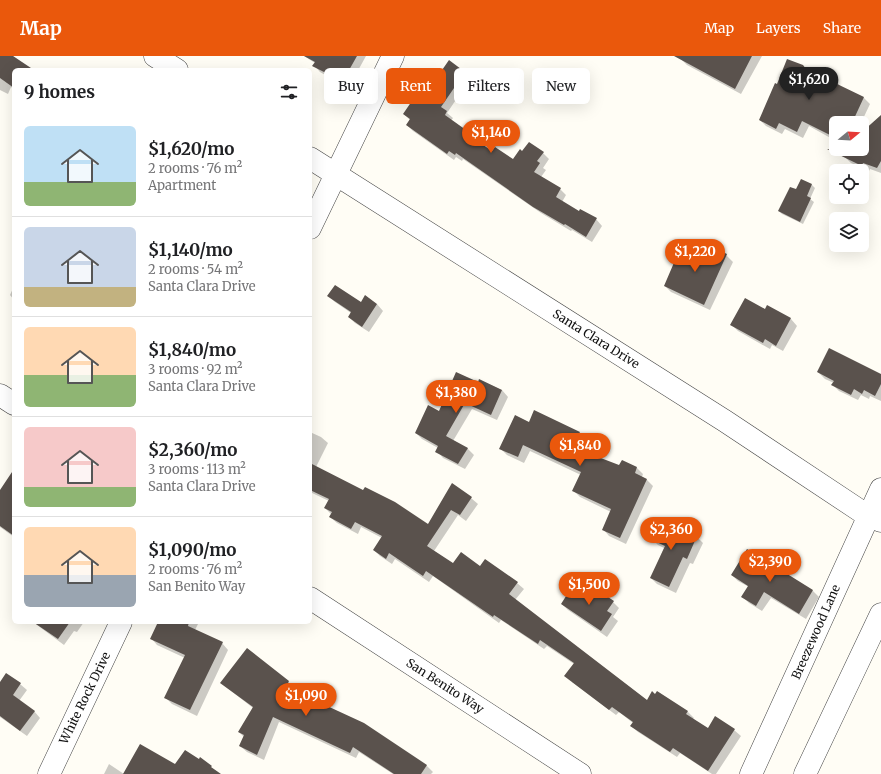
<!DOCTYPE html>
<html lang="en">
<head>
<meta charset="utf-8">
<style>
	body { margin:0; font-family:Merriweather,serif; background:#f2f2f2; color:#202124; height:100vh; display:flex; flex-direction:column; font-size:15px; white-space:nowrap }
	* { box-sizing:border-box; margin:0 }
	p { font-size:13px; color:#757577 }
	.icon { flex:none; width:22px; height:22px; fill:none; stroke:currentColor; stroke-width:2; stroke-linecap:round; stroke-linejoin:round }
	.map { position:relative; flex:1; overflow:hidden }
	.side { position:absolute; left:12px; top:12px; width:300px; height:556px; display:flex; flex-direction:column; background:#fff; border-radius:6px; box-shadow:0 4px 16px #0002 }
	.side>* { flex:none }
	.banner { position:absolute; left:324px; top:12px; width:380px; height:36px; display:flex; gap:8px }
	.needle { width:26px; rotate:72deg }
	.buttons { position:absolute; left:829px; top:60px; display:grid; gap:8px }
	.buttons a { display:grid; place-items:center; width:40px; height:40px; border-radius:6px; background:#fff; box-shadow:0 4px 16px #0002; font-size:20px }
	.price { position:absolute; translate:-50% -34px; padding:0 9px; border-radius:14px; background:#ea580c; color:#fff; font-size:13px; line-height:26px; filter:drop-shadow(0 1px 2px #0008) }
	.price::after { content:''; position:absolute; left:50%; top:24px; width:12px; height:9px; margin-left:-6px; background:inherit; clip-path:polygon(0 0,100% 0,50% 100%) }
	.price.active { background:#222; color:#fff }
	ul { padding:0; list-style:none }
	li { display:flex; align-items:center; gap:12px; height:100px; padding:0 12px }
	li+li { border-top:1px solid #e0e0e0 }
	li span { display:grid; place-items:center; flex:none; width:112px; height:80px; border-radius:6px; color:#555 }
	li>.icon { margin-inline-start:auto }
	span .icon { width:48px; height:48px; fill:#fffc; stroke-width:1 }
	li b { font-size:17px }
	h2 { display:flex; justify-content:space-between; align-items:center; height:48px; padding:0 12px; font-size:17px }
	.tag { padding:0 14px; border-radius:6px; background:#fff; box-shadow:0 4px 16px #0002; font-size:14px; line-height:36px }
	.tag.active { background:#ea580c; color:#fff }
	header { display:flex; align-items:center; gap:24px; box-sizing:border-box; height:56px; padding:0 20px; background:#ea580c; color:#fff }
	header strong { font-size:19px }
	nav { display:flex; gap:22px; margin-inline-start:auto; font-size:14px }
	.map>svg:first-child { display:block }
</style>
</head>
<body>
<header>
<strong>Map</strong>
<nav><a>Map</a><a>Layers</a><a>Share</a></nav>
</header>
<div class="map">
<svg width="881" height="718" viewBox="0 0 881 718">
	<rect width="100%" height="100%" fill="#fffdf5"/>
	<path fill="#0003" d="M 0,0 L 13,0 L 32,14 L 14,14 L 14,33 L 11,31 L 8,38 L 0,34 Z
		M 304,0 L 366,0 L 350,29 L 334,19 L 332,23 L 320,16 L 314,9 L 315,7 Z
		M 682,0 L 762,0 L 741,38 L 687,9 L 681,3 Z
		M 803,10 L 817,26 L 835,25 L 841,31 L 864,42 L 870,48 L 861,67 L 836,67 L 836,85 L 809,70 L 803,82 L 785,73 L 782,78 L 766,70 L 760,64 L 778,30 Z
		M 464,17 L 470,23 L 447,57 L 453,62 L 451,65 L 465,74 L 471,81 L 492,96 L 513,104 L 522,97 L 543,97 L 549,103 L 543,112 L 546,114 L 541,121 L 560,133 L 566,139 L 562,146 L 579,156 L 596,163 L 602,170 L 592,186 L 572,174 L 571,175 L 541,157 L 463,103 L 462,105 L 456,101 L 454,104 L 413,75 L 407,69 L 410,64 L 404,58 Z
		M 881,60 L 881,117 L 870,113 L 869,115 L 851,107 L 845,101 L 848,93 L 862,93 L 862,78 Z
		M 801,124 L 812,129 L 815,132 L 810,143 L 814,146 L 803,168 L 782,158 L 779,155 L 796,135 Z
		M 699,197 L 726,199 L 733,206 L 710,254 L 671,236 L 665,230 Z
		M 14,230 L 14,244 L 10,239 Z
		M 328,240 L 361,247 L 377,248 L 383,255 L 369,276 L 355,267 L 349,261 L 351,257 L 335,246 Z
		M 767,250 L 791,263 L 797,270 L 783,295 L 772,289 L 770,293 L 738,275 L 732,269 L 765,254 Z
		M 818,316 L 881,319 L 881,345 L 870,340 L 869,343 L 861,339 L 858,344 L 839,335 L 833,329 L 834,327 L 825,323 Z
		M 480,324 L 502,334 L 508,341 L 497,364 L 472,353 L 453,385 L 467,392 L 474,399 L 465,413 L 443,402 L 437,395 L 438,392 L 422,383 L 416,377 L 439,356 L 478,328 Z
		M 529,367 L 579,377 L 585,383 L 580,395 L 619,411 L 637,412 L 643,418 L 642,421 L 647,424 L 653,430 L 626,488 L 609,480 L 603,473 L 611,456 L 580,441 L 573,434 L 581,419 L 530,395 L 524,407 L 507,399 L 500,392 Z
		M 310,376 L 321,381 L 328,387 L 316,411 L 428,469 L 452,429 L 471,442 L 478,448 L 466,465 L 458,459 L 434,495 L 454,509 L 480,511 L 517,527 L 524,533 L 515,544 L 648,645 L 658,636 L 688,656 L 694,662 L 693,663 L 708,673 L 715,662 L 734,674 L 741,680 L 716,718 L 712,718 L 680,697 L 677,701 L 638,676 L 631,670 L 633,667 L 619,656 L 616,659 L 572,626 L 574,608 L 547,590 L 544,593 L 501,564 L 499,567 L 433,520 L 429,526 L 395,503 L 392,508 L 380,500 L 374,494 L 382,482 L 361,471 L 358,478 L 337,467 L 330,461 L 332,459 L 325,452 L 329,445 L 310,436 Z
		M 14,430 L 14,481 L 0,471 L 0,435 Z
		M 697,481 L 703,487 L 693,508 L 690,507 L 676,537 L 657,528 L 651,522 L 664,492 L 658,489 L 652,483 Z
		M 747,494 L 813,535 L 819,541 L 806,563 L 771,542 L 762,555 L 749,547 L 743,541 L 749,531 L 738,525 L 732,519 Z
		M 593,539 L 613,546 L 619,552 L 613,561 L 618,565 L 607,581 L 568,554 L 562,548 Z
		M 33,566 L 84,566 L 77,576 L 74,575 L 64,589 Z
		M 159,566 L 199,566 L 195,574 L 222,587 L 228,594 L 197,660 L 172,648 L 166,642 L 185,602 L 157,589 L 151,582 Z
		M 7,619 L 20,628 L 27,634 L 19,645 L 34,655 L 40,662 L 27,680 L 0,661 L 0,628 Z
		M 288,626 L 295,632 L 293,635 L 426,709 L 433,716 L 431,718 L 393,718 L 359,696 L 356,702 L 279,666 L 264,704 L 247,696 L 240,690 L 244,681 L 239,676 L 253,652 L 221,627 Z
		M 109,708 L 124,718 L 175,710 L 215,718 L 104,718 Z"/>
	<path fill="#5a524d" d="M 0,0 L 13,0 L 34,14 L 14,14 L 14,32 L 0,22 Z
		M 304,0 L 357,0 L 344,23 L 327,14 L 326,17 L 312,10 L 315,6 Z
		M 674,0 L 752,0 L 735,33 Z
		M 787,3 L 803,9 L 816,26 L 820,17 L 836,24 L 835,27 L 864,41 L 852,67 L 836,67 L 836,82 L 802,65 L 797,76 L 779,67 L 776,73 L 759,64 L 775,27 L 777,28 Z
		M 449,4 L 465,16 L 441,51 L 447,55 L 445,59 L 466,74 L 464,76 L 492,95 L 495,91 L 513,103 L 520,93 L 522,95 L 529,86 L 544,96 L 537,105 L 540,107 L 534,116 L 561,132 L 556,141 L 579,155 L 580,153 L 597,162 L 586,181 L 565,168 L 564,169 L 533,151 L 456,97 L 455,99 L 449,95 L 447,98 L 406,69 L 410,63 L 403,58 L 416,39 L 422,43 Z
		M 881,59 L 881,105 L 877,112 L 863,107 L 862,110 L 827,93 L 862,93 L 862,76 Z
		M 801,123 L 812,128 L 807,140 L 811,142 L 800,166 L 778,155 L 790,131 L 796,133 Z
		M 682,188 L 698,196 L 700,191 L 712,197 L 714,192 L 727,198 L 704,249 L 664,230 Z
		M 335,229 L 361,246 L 365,239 L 377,248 L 362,271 L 348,261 L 351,256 L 327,240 Z
		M 745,242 L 765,253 L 767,249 L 791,262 L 776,290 L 765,283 L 763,287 L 730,269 Z
		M 829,292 L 881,318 L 881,328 L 875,340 L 864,334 L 862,338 L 854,333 L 851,339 L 831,329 L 834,325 L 817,316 Z
		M 456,316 L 478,326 L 479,323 L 502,334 L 491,359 L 465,347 L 446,380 L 468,392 L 458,408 L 435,396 L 438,390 L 415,377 L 428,349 L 439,355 Z
		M 534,354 L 580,376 L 572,391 L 619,409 L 622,404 L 637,411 L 635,417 L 647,423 L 620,482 L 602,474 L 611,453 L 572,435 L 581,416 L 523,389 L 518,401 L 499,393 L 515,359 L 529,366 Z
		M 310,407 L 363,434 L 365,431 L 395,446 L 428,468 L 452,427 L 472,441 L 460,459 L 451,454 L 427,490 L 453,507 L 461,496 L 480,510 L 485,503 L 518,526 L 509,538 L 647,644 L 652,635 L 655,638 L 657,635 L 688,655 L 686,658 L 708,672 L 715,660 L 735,673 L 708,715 L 673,692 L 670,696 L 630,670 L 633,666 L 612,651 L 609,654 L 564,620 L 574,607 L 540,584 L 538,588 L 494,559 L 493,561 L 426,515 L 423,520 L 389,497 L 386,503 L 373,494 L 382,480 L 355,466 L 351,473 L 329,461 L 332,456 L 324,452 L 329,443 L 310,434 Z
		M 14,413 L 14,480 L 0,470 L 0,434 Z
		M 660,463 L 697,480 L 687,503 L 683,501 L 669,531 L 650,522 L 665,490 L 650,483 Z
		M 747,493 L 813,534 L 799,558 L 764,536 L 756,550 L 741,541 L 748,530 L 731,519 Z
		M 575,526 L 592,538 L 596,533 L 614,545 L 607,555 L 612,558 L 601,575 L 561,548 Z
		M 33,566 L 70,566 L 58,583 Z
		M 158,566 L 189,566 L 188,570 L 223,586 L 190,654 L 164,642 L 185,599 L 150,583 Z
		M 247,592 L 289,625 L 286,631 L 364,667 L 427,709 L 421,718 L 394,718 L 353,691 L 350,697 L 273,661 L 257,699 L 239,690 L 244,679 L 238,676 L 253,651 L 220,627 Z
		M 6,617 L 21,627 L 13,639 L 35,655 L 20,675 L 0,660 L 0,626 Z
		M 140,688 L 175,708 L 185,694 L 199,703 L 200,701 L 212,710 L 211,711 L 221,718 L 123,718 Z"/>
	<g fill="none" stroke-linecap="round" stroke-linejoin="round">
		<g stroke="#444" stroke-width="23">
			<path id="minor" d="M 155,0 L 177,14
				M 310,102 L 725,365 L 868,460 L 881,465
				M 310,172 L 393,0
				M 0,339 L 14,348
				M 310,542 L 580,718
				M 49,718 L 121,566
				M 751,718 L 881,433
				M 805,718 L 881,558"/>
		</g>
		<use href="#minor" stroke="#fff" stroke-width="22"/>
	</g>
	<g text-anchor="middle" stroke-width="4" stroke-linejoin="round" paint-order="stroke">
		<g font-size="12" fill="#111" stroke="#fff">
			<text transform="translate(596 283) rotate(32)" y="4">Santa Clara Drive</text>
			<text transform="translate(816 576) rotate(-66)" y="4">Breezewood Lane</text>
			<text transform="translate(445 630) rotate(33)" y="4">San Benito Way</text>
			<text transform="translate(85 642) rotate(-64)" y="4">White Rock Drive</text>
		</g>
	</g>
</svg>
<div class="buttons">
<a><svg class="needle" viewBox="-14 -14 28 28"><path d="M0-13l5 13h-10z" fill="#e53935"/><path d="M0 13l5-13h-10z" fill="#757577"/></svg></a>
<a><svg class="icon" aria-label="locate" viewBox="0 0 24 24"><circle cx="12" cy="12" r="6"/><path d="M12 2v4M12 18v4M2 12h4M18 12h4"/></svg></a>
<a><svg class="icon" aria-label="layers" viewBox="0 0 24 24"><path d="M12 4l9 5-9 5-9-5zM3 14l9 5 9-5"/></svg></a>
</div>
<b class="price active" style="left:809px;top:45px">$1,620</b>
<b class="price" style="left:491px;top:98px">$1,140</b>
<b class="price" style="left:695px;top:217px">$1,220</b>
<b class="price" style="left:456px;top:358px">$1,380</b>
<b class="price" style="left:580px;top:411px">$1,840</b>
<b class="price" style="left:671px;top:495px">$2,360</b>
<b class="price" style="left:770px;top:527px">$2,390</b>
<b class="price" style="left:589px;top:550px">$1,500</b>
<b class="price" style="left:306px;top:661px">$1,090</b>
<div class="banner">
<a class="tag">Buy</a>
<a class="tag active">Rent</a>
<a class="tag">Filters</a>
<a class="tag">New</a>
</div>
<section class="side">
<h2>9 homes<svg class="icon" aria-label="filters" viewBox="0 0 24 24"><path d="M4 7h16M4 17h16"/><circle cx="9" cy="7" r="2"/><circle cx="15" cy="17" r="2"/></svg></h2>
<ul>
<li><span style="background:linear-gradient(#bfe0f5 70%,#8fb573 0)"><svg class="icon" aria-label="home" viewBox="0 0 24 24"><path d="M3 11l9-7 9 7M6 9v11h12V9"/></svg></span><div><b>$1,620/mo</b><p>2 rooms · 76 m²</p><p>Apartment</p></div></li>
<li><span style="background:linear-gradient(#c9d6e8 75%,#c2b280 0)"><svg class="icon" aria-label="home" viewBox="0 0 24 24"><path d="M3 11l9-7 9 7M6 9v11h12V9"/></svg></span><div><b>$1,140/mo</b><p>2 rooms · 54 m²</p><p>Santa Clara Drive</p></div></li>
<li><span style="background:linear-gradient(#ffd9b3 60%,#8fb573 0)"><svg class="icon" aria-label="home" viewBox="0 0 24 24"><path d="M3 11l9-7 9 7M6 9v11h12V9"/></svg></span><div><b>$1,840/mo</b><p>3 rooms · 92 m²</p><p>Santa Clara Drive</p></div></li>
<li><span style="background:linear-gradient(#f6c9c9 75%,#8fb573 0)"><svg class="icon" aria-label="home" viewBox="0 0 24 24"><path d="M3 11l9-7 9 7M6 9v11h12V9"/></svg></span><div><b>$2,360/mo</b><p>3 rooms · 113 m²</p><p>Santa Clara Drive</p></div></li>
<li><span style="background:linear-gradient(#ffd9b3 60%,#9aa5b1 0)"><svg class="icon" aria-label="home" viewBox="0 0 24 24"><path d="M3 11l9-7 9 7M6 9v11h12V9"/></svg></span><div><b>$1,090/mo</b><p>2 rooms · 76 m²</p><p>San Benito Way</p></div></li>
</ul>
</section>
</div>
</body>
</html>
